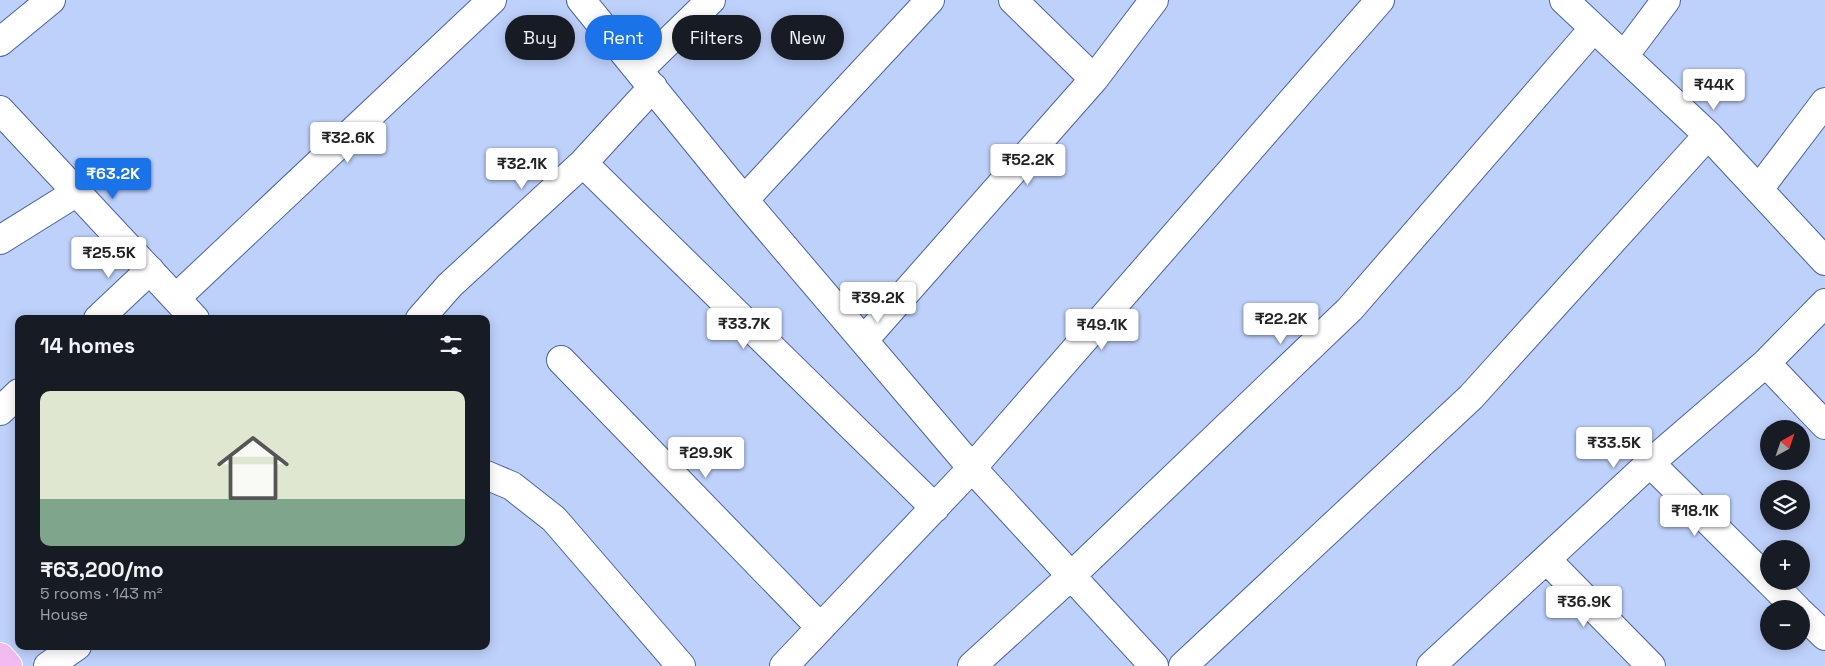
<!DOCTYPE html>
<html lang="en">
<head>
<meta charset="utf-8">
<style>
	body { margin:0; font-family:"Space Grotesk",sans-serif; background:#242831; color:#f1f3f6; height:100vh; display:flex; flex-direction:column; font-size:19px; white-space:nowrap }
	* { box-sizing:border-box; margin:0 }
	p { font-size:16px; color:#9ea1a6 }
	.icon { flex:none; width:28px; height:28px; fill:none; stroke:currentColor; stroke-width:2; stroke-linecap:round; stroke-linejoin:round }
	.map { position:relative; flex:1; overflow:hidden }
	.panel { position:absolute; left:15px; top:315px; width:475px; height:335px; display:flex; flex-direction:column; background:#171b24; border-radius:10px; box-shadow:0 2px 12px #0003 }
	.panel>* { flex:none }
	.hud { position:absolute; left:505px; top:15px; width:475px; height:45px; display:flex; gap:10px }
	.needle { width:32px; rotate:40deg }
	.fabs { position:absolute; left:1760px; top:420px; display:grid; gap:10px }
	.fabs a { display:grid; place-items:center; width:50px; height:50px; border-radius:50%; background:#171b24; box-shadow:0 2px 12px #0003; font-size:25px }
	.price { position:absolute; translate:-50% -42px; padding:0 11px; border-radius:5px; background:#fff; color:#222; font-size:16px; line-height:32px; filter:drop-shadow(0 1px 2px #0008) }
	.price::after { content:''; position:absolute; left:50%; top:30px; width:15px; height:11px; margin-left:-8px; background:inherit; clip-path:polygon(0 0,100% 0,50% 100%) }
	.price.active { background:#1a73e8; color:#fff }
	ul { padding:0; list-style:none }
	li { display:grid; align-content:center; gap:10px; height:265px; padding:0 25px }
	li+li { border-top:1px solid #363941 }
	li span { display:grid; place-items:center; height:155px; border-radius:10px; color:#555 }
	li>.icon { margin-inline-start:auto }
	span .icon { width:90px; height:90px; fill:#fffc; stroke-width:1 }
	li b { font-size:21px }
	h2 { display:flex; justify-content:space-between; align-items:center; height:60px; padding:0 25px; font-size:21px }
	.chip { padding:0 18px; border-radius:22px; background:#171b24; box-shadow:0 2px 12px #0003; font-size:18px; line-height:45px }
	.chip.active { background:#1a73e8; color:#fff }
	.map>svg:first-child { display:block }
</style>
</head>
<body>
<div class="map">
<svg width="1825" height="666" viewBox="0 0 1825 666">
	<rect width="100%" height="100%" fill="#bed1fb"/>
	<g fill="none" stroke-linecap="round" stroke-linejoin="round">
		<g stroke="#4963a0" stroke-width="30">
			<path id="minor" d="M 581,0 L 744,200 L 972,468 L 1154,666
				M 1013,0 L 1094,79
				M 1564,0 L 1708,135 L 1825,261
				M 0,42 L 51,0
				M 1624,56 L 1666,0
				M 639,70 L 711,0
				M 0,110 L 195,319
				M 583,163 L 935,508
				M 1759,189 L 1825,102
				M 744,200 L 930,0
				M 0,240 L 77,192
				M 176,298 L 492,0
				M 98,319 L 150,270
				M 420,319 L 450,285 L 583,163 L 653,87
				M 864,340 L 1094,79 L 1154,0
				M 561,360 L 820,627
				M 1766,363 L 1825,425
				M 0,411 L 19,393
				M 1650,463 L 1769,581
				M 486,475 L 512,486 L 554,519 L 681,666
				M 1547,560 L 1651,666
				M 1769,581 L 1797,609
				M 1801,613 L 1825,636
				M 48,666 L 77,646
				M 784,666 L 972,468 L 1380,0
				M 972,666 L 1071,576 L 1350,309 L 1594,28
				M 1183,666 L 1471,397 L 1708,135
				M 1431,666 L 1650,463 L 1766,363 L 1825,303"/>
		</g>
		<g stroke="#fff" stroke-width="30">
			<path id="major" d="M 0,657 L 8,666"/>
		</g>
		<use href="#minor" stroke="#fff" stroke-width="28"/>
		<use href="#major" stroke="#f1bbf2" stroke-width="28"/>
	</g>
</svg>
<div class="fabs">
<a><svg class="needle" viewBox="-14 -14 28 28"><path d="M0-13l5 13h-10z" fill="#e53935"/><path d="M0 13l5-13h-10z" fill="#9ea1a6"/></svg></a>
<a><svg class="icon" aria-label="layers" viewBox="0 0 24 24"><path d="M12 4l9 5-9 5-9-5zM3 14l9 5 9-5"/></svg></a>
<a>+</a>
<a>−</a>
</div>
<b class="price" style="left:1714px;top:111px">₹44K</b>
<b class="price" style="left:348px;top:164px">₹32.6K</b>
<b class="price" style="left:1028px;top:186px">₹52.2K</b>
<b class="price" style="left:522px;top:190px">₹32.1K</b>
<b class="price active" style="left:113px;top:200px">₹63.2K</b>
<b class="price" style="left:109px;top:279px">₹25.5K</b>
<b class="price" style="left:878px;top:324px">₹39.2K</b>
<b class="price" style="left:1281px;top:345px">₹22.2K</b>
<b class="price" style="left:744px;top:350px">₹33.7K</b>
<b class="price" style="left:1102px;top:351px">₹49.1K</b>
<b class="price" style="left:1614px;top:469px">₹33.5K</b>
<b class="price" style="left:706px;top:479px">₹29.9K</b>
<b class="price" style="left:1695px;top:537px">₹18.1K</b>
<b class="price" style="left:1584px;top:628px">₹36.9K</b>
<div class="hud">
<a class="chip">Buy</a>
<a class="chip active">Rent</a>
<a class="chip">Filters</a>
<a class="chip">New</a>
</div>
<section class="panel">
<h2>14 homes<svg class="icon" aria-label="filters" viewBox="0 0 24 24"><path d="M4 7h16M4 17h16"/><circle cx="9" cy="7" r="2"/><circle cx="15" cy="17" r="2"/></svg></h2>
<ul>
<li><span style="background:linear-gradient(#dfe7d0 70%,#7fa58c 0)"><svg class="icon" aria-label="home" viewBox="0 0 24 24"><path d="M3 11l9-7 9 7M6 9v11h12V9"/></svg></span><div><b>₹63,200/mo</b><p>5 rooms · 143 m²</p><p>House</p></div></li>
</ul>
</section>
</div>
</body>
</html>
